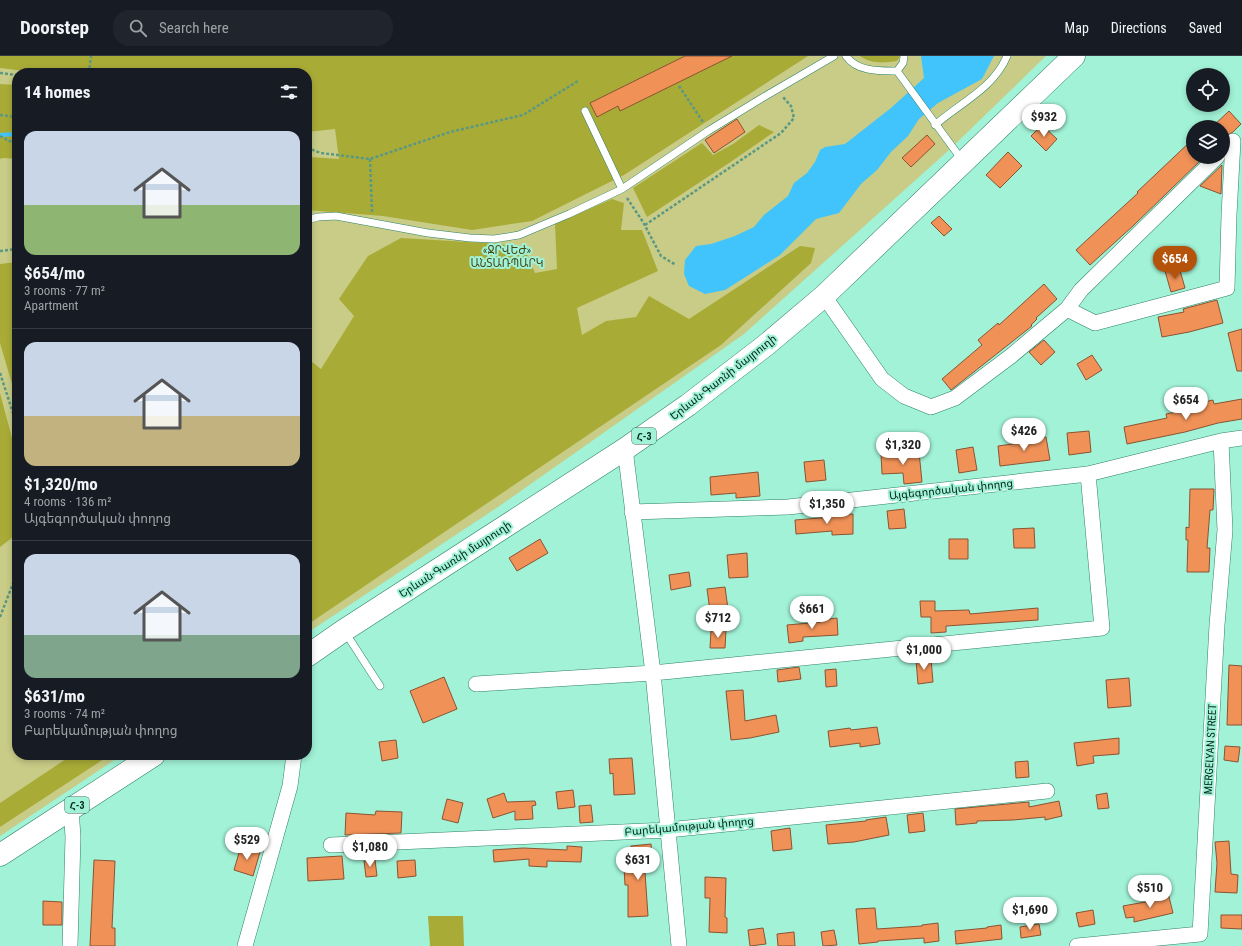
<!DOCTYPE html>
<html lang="en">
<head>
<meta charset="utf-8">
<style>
	body { margin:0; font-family:"Roboto Condensed","Noto Sans Armenian",sans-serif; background:#20242c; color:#f1f3f6; height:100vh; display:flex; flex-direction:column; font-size:15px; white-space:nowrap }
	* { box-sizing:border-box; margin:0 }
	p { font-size:13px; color:#9ea1a6 }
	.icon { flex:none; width:22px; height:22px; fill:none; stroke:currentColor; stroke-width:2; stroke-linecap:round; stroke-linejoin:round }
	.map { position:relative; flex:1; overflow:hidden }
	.drawer { position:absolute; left:12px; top:12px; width:300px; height:692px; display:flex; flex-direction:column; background:#171b24; border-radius:16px; box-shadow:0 2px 6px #0003 }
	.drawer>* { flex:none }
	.fabs { position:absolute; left:1186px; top:12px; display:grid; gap:8px }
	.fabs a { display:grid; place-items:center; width:44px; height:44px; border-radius:50%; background:#171b24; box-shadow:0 2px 6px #0003; font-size:20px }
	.price { position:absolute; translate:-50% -34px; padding:0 9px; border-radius:14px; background:#fff; color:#222; font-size:13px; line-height:26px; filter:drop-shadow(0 1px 2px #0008) }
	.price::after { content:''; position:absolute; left:50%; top:24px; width:12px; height:9px; margin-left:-6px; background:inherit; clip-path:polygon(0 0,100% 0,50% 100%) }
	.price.selected { background:#b45309; color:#fff }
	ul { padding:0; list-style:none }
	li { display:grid; align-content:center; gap:8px; height:212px; padding:0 12px }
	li+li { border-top:1px solid #363941 }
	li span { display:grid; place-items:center; height:124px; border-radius:12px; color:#555 }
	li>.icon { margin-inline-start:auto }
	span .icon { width:72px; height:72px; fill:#fffc; stroke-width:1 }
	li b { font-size:17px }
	h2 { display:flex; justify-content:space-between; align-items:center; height:48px; padding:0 12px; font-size:17px }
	header { display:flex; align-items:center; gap:24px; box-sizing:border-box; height:56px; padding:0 20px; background:#171b24; border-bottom:1px solid #363941 }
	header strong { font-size:19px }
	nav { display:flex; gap:22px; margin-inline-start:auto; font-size:14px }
	.search { width:280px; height:36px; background:#20242c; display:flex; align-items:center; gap:10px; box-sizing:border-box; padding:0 14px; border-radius:16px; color:#9ea1a6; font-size:15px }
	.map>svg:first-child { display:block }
</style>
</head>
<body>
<header>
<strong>Doorstep</strong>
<div class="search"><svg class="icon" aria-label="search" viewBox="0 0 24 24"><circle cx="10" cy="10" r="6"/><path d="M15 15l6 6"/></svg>Search here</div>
<nav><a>Map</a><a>Directions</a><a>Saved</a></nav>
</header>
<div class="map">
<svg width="1242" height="890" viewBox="0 0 1242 890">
	<rect width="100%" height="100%" fill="#a1f2d6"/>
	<path fill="#c8cc86" d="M 0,0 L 1046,0 L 949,94 L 744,278 L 498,451 L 307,577 L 307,17 L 17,17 L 17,699 L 122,699 L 0,780 Z"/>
	<path fill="#a9ab37" d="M 0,0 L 808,0 L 624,119 L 532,165 L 472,174 L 383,160 L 307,154 L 307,127 L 310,101 L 339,103 L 335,73 L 307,76 L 307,17 L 42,17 L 0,12 Z
		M 860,0 L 900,0 L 897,5 C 884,7 871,8 860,0 Z
		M 0,28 L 17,29 L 17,103 L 3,102 L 0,103 Z
		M 759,69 L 774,76 L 729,107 L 647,161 L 633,132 L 702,87 L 713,99 L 733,88 Z
		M 612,143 L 624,147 L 621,174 L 642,174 L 658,215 L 577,252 L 582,279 L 606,265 L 636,261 L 649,240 L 689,263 L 800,190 L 815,192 L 811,207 L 721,289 L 307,569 L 307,302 L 321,313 L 354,260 L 339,243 L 368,200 L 401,182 L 502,188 L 526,196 L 535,217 L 557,213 L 555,168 Z
		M 17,206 L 17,345 L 0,287 L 0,208 Z
		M 0,337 L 17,401 L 17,478 L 0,491 Z
		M 72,699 L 110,699 L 0,771 L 0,747 Z
		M 428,860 L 463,860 L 464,890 L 430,890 Z"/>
	<path fill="#40c4fb" d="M 921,0 L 994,0 L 982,23 L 938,47 L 919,63 L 908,80 L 891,96 L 877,114 L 861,128 L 839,157 L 816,163 L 780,199 L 725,234 L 705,238 L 689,230 L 684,218 L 685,204 L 696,190 L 711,188 L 735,180 L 754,171 L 764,159 L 788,140 L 794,127 L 807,117 L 815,106 L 820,94 L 825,91 L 845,88 L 891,52 L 924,22 Z"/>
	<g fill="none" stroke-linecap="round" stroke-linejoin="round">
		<path stroke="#40c4fb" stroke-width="4" d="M 0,79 L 17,78"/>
	</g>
	<path fill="#f09258" stroke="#8b5332" d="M 685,0 L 732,0 L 620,55 L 618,50 L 597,61 L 590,47 Z
		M 1229,55 L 1241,68 L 1233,76 L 1226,80 L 1223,85 L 1223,71 L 1212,71 Z
		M 737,63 L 745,76 L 714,97 L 705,84 Z
		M 1042,69 L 1057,83 L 1046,95 L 1031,80 Z
		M 927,79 L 935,88 L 911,111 L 902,102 Z
		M 1193,83 L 1193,101 L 1204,101 L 1134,169 L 1090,209 L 1076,194 L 1138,137 L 1137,136 Z
		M 1008,96 L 1022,110 L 1000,132 L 986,119 Z
		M 1222,109 L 1221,138 L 1200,130 Z
		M 939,160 L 952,173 L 944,180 L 931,167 Z
		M 1179,211 L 1185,232 L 1171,236 L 1165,215 Z
		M 1044,228 L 1057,243 L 1036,262 L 1037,263 L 1031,269 L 1032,270 L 951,334 L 942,323 L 982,289 L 978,284 L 998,267 L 999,269 Z
		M 1217,244 L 1223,267 L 1189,276 L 1162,281 L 1158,261 L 1184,256 L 1183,253 Z
		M 1242,273 L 1242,315 L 1237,315 L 1228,277 Z
		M 1044,284 L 1055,296 L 1041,309 L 1029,296 Z
		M 1092,299 L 1102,314 L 1086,324 L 1077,308 Z
		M 1242,343 L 1242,363 L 1218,367 L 1185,376 L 1127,388 L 1124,371 L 1167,362 L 1166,358 L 1201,351 L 1200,347 L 1213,344 L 1214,348 Z
		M 1089,375 L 1091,396 L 1069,399 L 1067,377 Z
		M 1046,381 L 1050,404 L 1000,410 L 998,390 L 1027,386 L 1027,384 Z
		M 973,391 L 977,414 L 959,417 L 956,394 Z
		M 919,396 L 922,426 L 904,428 L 903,417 L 882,418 L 881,398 L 898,397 L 898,398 Z
		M 824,404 L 826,424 L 806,426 L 804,406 Z
		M 758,416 L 760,440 L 736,442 L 736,437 L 711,439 L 710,421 Z
		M 1190,433 L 1214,433 L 1213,454 L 1210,454 L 1207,492 L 1210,492 L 1209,516 L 1187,516 L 1188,484 L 1186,484 L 1186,471 L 1189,472 Z
		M 904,453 L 906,472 L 889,473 L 887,455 Z
		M 853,458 L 853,478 L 832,479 L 832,475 L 796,478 L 795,464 L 832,461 L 831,459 Z
		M 1034,472 L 1035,492 L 1014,492 L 1013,473 Z
		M 540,483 L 548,497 L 517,515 L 509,502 Z
		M 949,483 L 968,483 L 968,503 L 949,503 Z
		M 747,497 L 748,521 L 729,522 L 727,499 Z
		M 689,516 L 691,530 L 671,534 L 669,519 Z
		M 725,531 L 728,553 L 710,555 L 707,533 Z
		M 920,545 L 935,545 L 935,555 L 969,554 L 970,558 L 1038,552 L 1038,564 L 946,570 L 946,576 L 931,577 L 931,561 L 921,561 Z
		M 837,562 L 838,579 L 803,581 L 803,585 L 789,587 L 787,569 L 821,566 L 820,564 Z
		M 711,574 L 726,574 L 725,592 L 710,592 Z
		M 931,603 L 933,626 L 918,628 L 916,604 Z
		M 1229,609 L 1242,610 L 1242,669 L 1227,669 Z
		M 799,611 L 801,623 L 778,626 L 777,614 Z
		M 836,613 L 837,630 L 826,631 L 825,614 Z
		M 444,621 L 457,653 L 423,667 L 410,635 Z
		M 1129,622 L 1131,650 L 1108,652 L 1106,624 Z
		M 743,634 L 745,665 L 776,659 L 779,676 L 750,682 L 731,684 L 726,635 Z
		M 877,671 L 880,688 L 860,691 L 860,687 L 830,691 L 828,675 L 850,672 L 851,674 Z
		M 1119,682 L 1119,698 L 1093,700 L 1094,707 L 1077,710 L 1074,687 Z
		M 396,684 L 398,702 L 382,705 L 379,686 Z
		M 1225,690 L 1240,691 L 1238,706 L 1224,704 Z
		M 632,702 L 635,738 L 614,739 L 613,717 L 610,718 L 609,703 Z
		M 1028,705 L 1029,721 L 1016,722 L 1015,706 Z
		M 573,734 L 575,751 L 558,753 L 556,736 Z
		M 504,737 L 507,746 L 535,745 L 536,749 L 532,750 L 533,763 L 515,764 L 515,755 L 493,762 L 487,743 Z
		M 1107,737 L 1109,752 L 1098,753 L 1096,739 Z
		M 447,743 L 463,747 L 458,767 L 442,763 Z
		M 1059,745 L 1062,760 L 1045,764 L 1045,761 L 1013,764 L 977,765 L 977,767 L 956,769 L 955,753 L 1029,746 L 1029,751 Z
		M 591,749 L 593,766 L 580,767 L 579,750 Z
		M 376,755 L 402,756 L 401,777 L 345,779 L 346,757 L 375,759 Z
		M 923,757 L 925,775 L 909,777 L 907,759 Z
		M 886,761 L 889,779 L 854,786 L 828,788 L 826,769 L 866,765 L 866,764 Z
		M 790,772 L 792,793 L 773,795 L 771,775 Z
		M 1229,785 L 1231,818 L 1238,819 L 1237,837 L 1215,836 L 1217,807 L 1215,786 Z
		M 651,788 L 652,802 L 644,802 L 648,860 L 628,861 L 628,829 L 625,829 L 624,811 L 632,811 L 631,790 Z
		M 241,790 L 260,796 L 253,820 L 234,814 Z
		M 567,790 L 582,791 L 581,806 L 547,805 L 547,811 L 529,810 L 529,803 L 494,806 L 493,794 L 523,792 L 567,794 Z
		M 342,800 L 344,823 L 308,825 L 307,802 Z
		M 94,804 L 115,805 L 112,872 L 115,872 L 115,890 L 90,890 Z
		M 375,804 L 377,820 L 366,821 L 364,805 Z
		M 415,804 L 416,820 L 398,822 L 397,805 Z
		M 705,821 L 726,822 L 725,861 L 727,862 L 727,877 L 709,876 L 710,842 L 705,842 Z
		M 1168,837 L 1173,857 L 1134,866 L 1134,861 L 1126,862 L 1123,850 L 1156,844 L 1155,839 Z
		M 43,845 L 62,846 L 62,869 L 43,869 Z
		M 875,852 L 877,873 L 922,870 L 922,869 L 938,867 L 939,885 L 924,887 L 924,882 L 878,885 L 878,886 L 859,888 L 856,853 Z
		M 1093,854 L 1095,868 L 1079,871 L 1076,857 Z
		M 1221,859 L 1242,859 L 1242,873 L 1221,872 Z
		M 1039,868 L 1041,879 L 1021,882 L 1020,871 Z
		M 1001,869 L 1002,883 L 956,888 L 955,875 L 987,872 L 987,871 Z
		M 763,872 L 766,888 L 750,890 L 748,874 Z
		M 834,874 L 837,889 L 823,890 L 821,876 Z
		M 794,876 L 795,890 L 778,890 L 777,878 Z"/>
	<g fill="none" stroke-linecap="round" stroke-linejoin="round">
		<g stroke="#2f826a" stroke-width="8">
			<path id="lane" d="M 846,0 C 857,16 880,15 897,15
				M 904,0 L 903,7 L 897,15 L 962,104
				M 585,55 L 622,133
				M 935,69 C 960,47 994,32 1007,0
				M 307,164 L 318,161 L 336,160 L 428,177 L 470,182 L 494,183 L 519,179 L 569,158 L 622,133 L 708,75 L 762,42 L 834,0
				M 345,576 L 380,630"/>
		</g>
		<g stroke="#2f826a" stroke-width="16">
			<path id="street" d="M 824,240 L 882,323 L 904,340 L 931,351 L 955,342 L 1011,300 L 1067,253 L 1081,234 L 1217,101
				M 1067,253 L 1095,267 L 1227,232 L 1229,159 L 1233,85
				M 625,393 L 653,617 L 679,890
				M 632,456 L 788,451 L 1088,418 L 1221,385 L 1242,382
				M 476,628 L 653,617 L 1102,572 L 1088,418
				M 331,789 L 668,774 L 1047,735
				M 70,890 L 73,781 L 71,752
				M 245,890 L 290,730 L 294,699
				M 1077,890 L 1200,878 L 1217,569 L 1225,474 L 1221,385"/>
		</g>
		<g stroke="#2f826a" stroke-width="23">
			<path id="primary" d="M 307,600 L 343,575 L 625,393 L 688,349 L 766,289 L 824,240 L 1074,0
				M 0,799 L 154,699"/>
		</g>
		<path stroke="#5b9884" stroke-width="2.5" stroke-dasharray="3 2" stroke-linecap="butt" d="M 0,17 L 17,19
			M 89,17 L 91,0
			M 679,30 L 703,66
			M 0,59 L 17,61
			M 0,80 L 9,85 L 17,86
			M 307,92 L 321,97 L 370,103 L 450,76 L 523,59 L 578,25
			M 370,103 L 372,156
			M 627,142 L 643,166 L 661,200 L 676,209
			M 645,169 L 781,77 L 794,62 L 791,50 L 783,41
			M 0,195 L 17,193
			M 0,317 L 13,357 L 17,378
			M 0,561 L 17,517"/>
		<use href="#lane" stroke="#fff" stroke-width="7"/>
		<use href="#street" stroke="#fff" stroke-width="15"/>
		<use href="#primary" stroke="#fff" stroke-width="22"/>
	</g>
	<g text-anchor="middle" stroke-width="4" stroke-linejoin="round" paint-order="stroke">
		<g fill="#a1f2d6" stroke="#326253" stroke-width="1">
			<rect x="632" y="372" width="24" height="16" rx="3"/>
			<rect x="65" y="741" width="24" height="16" rx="3"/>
		</g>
		<g font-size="10" font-weight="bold" fill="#02251b">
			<text x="644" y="384">Հ-3</text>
			<text x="77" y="753">Հ-3</text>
		</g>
		<g font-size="11" fill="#434416" stroke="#a1f2d6">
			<text x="507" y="198">«ՋՐՎԵԺ»<tspan x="507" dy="13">ԱՆՏԱՌՊԱՐԿ</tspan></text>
		</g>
		<g font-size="11" fill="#02251b" stroke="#a1f2d6">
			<text transform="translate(723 321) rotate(-38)" y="4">Երևան-Գառնի մայրուղի</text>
			<text transform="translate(951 433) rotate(-6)" y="4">Այգեգործական փողոց</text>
			<text transform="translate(455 503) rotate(-33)" y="4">Երևան-Գառնի մայրուղի</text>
			<text transform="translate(1210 693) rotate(-87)" y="4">MERGELYAN STREET</text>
			<text transform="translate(689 770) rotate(-5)" y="4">Բարեկամության փողոց</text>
		</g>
	</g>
</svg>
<div class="fabs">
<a><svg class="icon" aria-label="locate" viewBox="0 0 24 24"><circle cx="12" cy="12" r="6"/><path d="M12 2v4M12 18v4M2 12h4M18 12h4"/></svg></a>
<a><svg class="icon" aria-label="layers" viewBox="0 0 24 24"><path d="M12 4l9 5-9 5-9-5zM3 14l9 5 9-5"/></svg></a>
</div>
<b class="price" style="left:1044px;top:82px">$932</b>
<b class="price selected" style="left:1175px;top:224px">$654</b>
<b class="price" style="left:1186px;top:365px">$654</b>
<b class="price" style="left:1024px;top:396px">$426</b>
<b class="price" style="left:903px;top:410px">$1,320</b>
<b class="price" style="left:827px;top:469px">$1,350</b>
<b class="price" style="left:812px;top:574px">$661</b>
<b class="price" style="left:718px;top:583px">$712</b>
<b class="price" style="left:924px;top:615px">$1,000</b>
<b class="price" style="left:247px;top:805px">$529</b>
<b class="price" style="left:370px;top:812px">$1,080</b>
<b class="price" style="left:638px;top:825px">$631</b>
<b class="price" style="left:1150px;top:853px">$510</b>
<b class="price" style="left:1030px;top:875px">$1,690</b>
<section class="drawer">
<h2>14 homes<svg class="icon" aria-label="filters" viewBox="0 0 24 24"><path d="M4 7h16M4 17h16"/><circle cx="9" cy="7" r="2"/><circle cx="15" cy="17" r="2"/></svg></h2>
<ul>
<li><span style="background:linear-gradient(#c9d6e8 60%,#8fb573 0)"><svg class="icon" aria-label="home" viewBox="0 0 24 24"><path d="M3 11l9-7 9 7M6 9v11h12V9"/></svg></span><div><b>$654/mo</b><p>3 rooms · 77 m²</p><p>Apartment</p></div></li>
<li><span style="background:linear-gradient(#c9d6e8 60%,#c2b280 0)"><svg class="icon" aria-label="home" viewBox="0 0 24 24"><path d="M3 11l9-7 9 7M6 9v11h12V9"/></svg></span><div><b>$1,320/mo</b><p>4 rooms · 136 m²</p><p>Այգեգործական փողոց</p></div></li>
<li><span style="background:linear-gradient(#c9d6e8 65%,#7fa58c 0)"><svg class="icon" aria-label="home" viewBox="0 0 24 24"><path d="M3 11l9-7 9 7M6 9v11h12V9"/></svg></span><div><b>$631/mo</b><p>3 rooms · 74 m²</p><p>Բարեկամության փողոց</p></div></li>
</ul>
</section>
</div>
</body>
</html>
